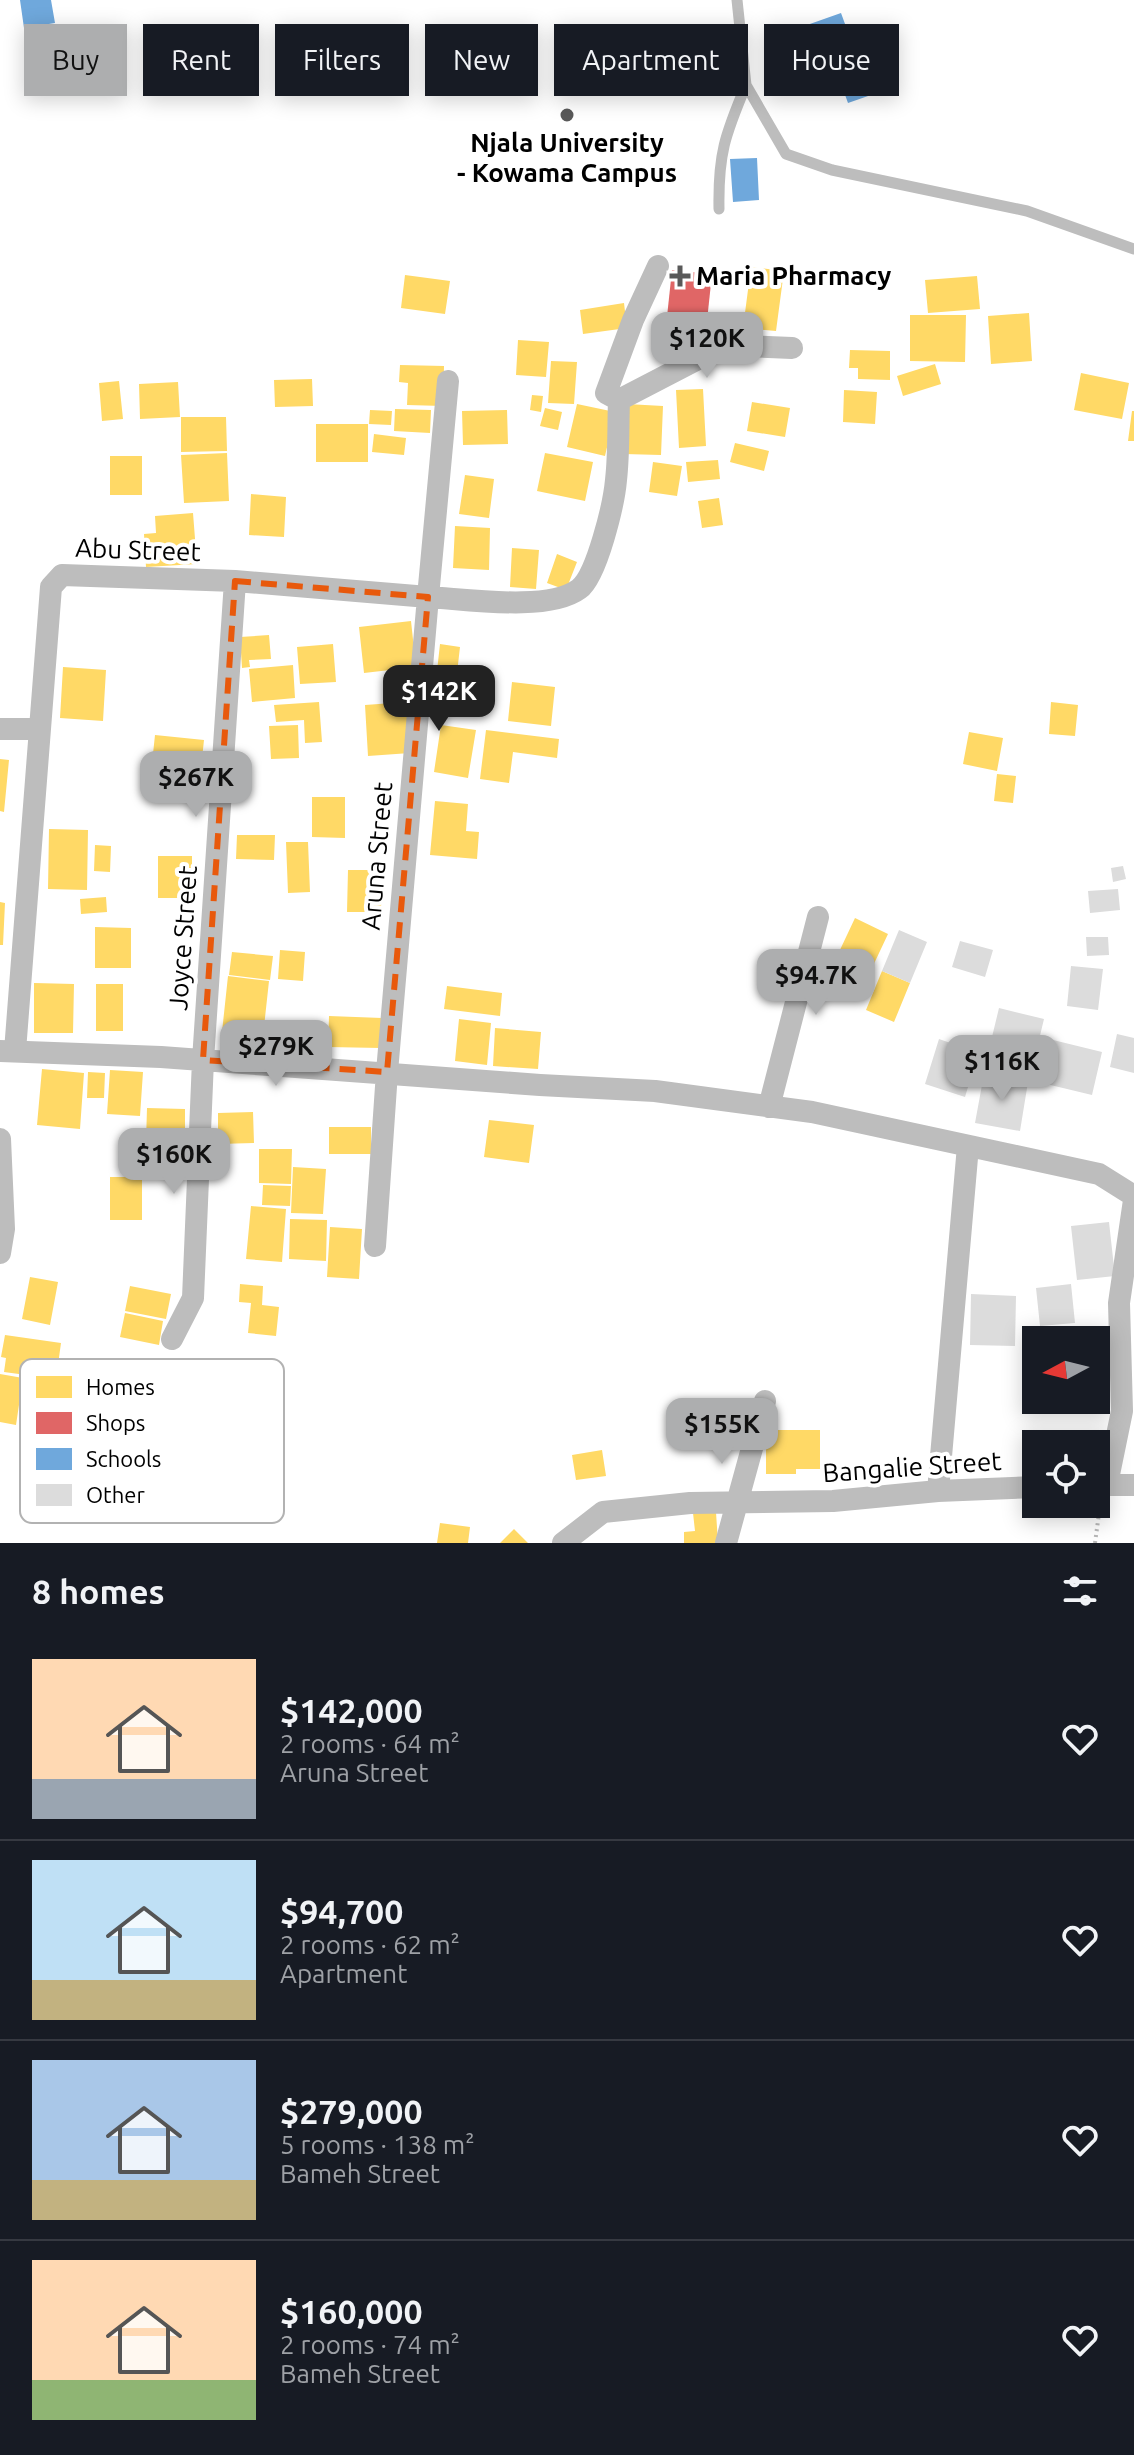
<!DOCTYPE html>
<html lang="en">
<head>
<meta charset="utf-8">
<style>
	body { margin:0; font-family:Ubuntu,sans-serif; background:#20242c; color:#f1f3f6; height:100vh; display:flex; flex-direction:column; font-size:30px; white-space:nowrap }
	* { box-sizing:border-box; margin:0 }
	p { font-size:26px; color:#9ea1a6 }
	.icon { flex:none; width:44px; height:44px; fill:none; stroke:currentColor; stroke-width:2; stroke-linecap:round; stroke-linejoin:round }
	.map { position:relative; height:1543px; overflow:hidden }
	.sheet { display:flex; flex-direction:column; background:#171b24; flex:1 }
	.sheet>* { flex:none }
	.guide { position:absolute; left:24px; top:24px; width:1086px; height:72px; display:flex; gap:16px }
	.needle { width:52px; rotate:263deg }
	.buttons { position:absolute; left:1022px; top:1326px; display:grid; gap:16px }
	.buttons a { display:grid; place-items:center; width:88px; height:88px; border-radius:0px; background:#171b24; box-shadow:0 4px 20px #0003; font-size:40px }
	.price { position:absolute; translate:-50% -68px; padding:0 18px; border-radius:16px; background:#adaeaf; color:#111; font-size:26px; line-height:52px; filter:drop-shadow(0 2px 4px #0008) }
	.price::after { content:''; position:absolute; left:50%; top:48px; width:24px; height:18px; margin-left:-12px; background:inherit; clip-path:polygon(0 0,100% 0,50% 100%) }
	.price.on { background:#222; color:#fff }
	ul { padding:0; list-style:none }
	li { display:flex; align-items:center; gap:24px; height:200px; padding:0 32px }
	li+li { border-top:2px solid #363941 }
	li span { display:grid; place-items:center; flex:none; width:224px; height:160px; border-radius:0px; color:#555 }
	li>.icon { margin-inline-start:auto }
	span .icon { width:96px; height:96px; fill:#fffc; stroke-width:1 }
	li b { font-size:34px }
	h2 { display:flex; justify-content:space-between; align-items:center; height:96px; padding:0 32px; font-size:34px }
	.chip { padding:0 28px; border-radius:0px; background:#171b24; box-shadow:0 4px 20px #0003; font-size:28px; line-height:72px }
	.chip.on { background:#adaeaf; color:#111 }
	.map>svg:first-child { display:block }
</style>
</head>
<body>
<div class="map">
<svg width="1134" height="1543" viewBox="0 0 1134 1543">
	<rect width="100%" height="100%" fill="#fff"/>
	<path fill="#ffd966" d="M 751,267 L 784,271 L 776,331 L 743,328 Z
		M 405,275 L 450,281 L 445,314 L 401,308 Z
		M 977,276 L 980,309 L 928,313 L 925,280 Z
		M 624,303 L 627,328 L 583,334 L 580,310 Z
		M 1029,313 L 1032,361 L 991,364 L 988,316 Z
		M 910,315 L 966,315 L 965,362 L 910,361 Z
		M 518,340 L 549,342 L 546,377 L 516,375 Z
		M 850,350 L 890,351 L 890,380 L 858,379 L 858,368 L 849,368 Z
		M 551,361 L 577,362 L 574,404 L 548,403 Z
		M 935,364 L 941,384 L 903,396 L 897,376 Z
		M 400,365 L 444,366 L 443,406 L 407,405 L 408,383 L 399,382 Z
		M 1081,373 L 1129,383 L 1122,419 L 1074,410 Z
		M 312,379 L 313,406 L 275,407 L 274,380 Z
		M 119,381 L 123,419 L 102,421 L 99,383 Z
		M 178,382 L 180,417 L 140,419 L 139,384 Z
		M 703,389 L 706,446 L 679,448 L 676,390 Z
		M 844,390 L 877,392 L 875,424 L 843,422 Z
		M 532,395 L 543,396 L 541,412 L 530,410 Z
		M 752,402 L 790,408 L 785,437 L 747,431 Z
		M 577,404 L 615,412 L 605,456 L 567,447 Z
		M 627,404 L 663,406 L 661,455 L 624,454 Z
		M 545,408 L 562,412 L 558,430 L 540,426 Z
		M 395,409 L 431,410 L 430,433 L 394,431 Z
		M 370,410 L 392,411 L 391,425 L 369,424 Z
		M 507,410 L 508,444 L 463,445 L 462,411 Z
		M 1132,411 L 1134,411 L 1134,441 L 1128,441 Z
		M 181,417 L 226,417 L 227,451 L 181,452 Z
		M 316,424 L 368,424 L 368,462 L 316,462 Z
		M 374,434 L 406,438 L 404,455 L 372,452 Z
		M 735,443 L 769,451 L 764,471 L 730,462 Z
		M 227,453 L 229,501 L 184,503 L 181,455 Z
		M 545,453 L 593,462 L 585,501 L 537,491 Z
		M 110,456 L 142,456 L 142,495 L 110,495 Z
		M 718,460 L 720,479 L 688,482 L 686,462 Z
		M 653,462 L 682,466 L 677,496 L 649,492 Z
		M 465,475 L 494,479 L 489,518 L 459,514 Z
		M 251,494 L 286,497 L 284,537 L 249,535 Z
		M 719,498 L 723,525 L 702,528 L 698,501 Z
		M 193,513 L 197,564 L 146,567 L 144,534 L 156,533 L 155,516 Z
		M 455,526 L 490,528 L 489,570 L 453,568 Z
		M 512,548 L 539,550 L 536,589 L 510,587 Z
		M 557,554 L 577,562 L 566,590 L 547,583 Z
		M 411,621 L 416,667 L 364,673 L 359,627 Z
		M 269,635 L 271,659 L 249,660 L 250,667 L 242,668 L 240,637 Z
		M 333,644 L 336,682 L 300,684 L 297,647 Z
		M 440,644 L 460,647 L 457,673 L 437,671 Z
		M 293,665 L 295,698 L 252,702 L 249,669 Z
		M 63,667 L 106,670 L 103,721 L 60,718 Z
		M 512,682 L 555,687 L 551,726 L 508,721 Z
		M 319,702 L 322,742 L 305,743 L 304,720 L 276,722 L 274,705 Z
		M 406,702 L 410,753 L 368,756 L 365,705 Z
		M 1051,702 L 1078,705 L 1075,736 L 1049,734 Z
		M 298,725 L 299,758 L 271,759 L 269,726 Z
		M 441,725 L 476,730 L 468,778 L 434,772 Z
		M 486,730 L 559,739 L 557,758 L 513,752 L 509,783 L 480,779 Z
		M 969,732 L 1003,738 L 997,771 L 963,764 Z
		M 155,735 L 204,740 L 201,768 L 152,763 Z
		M 0,759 L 9,760 L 4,812 L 0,811 Z
		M 997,774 L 1016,776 L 1013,803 L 994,801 Z
		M 312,797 L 345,797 L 345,838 L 312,837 Z
		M 435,801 L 468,804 L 466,831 L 479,832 L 477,859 L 430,855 Z
		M 49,829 L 88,830 L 87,890 L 48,889 Z
		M 237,835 L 275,835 L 274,860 L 236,859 Z
		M 286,842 L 308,842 L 310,892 L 288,893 Z
		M 95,845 L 111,846 L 110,872 L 94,871 Z
		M 158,856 L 192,856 L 192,898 L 158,898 Z
		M 348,870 L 382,870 L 381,912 L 347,912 Z
		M 106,897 L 107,912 L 81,914 L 80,899 Z
		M 0,902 L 5,903 L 3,945 L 0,945 Z
		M 855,918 L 888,934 L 872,968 L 839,952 Z
		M 95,927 L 131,928 L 131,968 L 95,968 Z
		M 280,950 L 305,952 L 303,981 L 278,979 Z
		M 232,952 L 273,956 L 270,980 L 229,975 Z
		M 882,971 L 910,983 L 894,1022 L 866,1010 Z
		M 228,976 L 269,981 L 263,1036 L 222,1032 Z
		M 34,983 L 74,984 L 73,1033 L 34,1033 Z
		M 96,984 L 123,984 L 123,1031 L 96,1031 Z
		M 447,986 L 502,993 L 500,1016 L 444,1009 Z
		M 329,1016 L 382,1018 L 381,1048 L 328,1047 Z
		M 459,1019 L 491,1023 L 487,1065 L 455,1061 Z
		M 495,1028 L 541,1032 L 538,1069 L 493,1066 Z
		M 42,1069 L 84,1073 L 80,1129 L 37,1125 Z
		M 110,1070 L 143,1072 L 140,1116 L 107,1114 Z
		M 88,1072 L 105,1073 L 104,1098 L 87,1098 Z
		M 147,1108 L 185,1109 L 185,1143 L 146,1142 Z
		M 253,1112 L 254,1143 L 218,1144 L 218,1113 Z
		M 489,1120 L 534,1125 L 529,1163 L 484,1157 Z
		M 329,1127 L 371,1127 L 371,1154 L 329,1154 Z
		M 259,1149 L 292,1149 L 291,1184 L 259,1183 Z
		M 293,1167 L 326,1169 L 323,1214 L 291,1213 Z
		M 110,1177 L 142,1177 L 142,1220 L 110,1220 Z
		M 263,1185 L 291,1186 L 290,1206 L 262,1205 Z
		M 251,1206 L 286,1209 L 282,1262 L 246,1259 Z
		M 290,1219 L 327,1220 L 326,1261 L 289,1259 Z
		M 330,1227 L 362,1229 L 359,1279 L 327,1277 Z
		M 30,1277 L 58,1282 L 50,1325 L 22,1319 Z
		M 240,1284 L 263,1286 L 262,1305 L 279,1307 L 276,1336 L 248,1333 L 251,1303 L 239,1302 Z
		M 130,1286 L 171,1294 L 166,1319 L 125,1311 Z
		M 125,1313 L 163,1321 L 159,1345 L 120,1337 Z
		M 5,1335 L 61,1343 L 56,1379 L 4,1372 L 6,1358 L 1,1357 Z
		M 0,1374 L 23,1378 L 16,1425 L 0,1422 Z
		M 766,1430 L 820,1430 L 820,1469 L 796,1469 L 796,1474 L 766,1474 Z
		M 602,1450 L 606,1476 L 576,1480 L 572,1455 Z
		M 716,1512 L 718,1543 L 684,1543 L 684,1532 L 695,1531 L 693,1513 Z
		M 440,1523 L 470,1527 L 468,1543 L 437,1543 Z
		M 514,1529 L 528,1543 L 500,1543 Z"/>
	<path fill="#e06666" d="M 672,270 L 712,274 L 706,330 L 666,326 Z"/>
	<path fill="#6fa8dc" d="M 20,0 L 51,0 L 55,23 L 24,28 Z
		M 841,13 L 871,95 L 848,103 L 832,59 L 828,61 L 820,38 L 813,41 L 807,25 Z
		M 40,29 L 44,49 L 27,52 L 24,31 Z
		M 757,158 L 759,200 L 733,202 L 730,159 Z"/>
	<path fill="#dcdcdc" d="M 1123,866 L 1126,879 L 1113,882 L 1111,868 Z
		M 1118,889 L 1120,910 L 1090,913 L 1088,891 Z
		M 899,930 L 927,942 L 910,983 L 882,971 Z
		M 1086,937 L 1108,937 L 1109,955 L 1087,956 Z
		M 960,941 L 993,950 L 985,977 L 952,967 Z
		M 1071,966 L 1103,969 L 1098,1010 L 1067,1006 Z
		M 999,1008 L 1044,1019 L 1037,1048 L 992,1037 Z
		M 1117,1034 L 1134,1038 L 1134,1073 L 1110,1067 Z
		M 939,1039 L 959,1046 L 951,1070 L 971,1077 L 965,1097 L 925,1084 Z
		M 1049,1039 L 1102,1052 L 1092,1095 L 1038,1082 Z
		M 984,1074 L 1028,1082 L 1020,1131 L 975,1123 Z
		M 1109,1222 L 1115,1276 L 1077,1280 L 1071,1226 Z
		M 1071,1284 L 1075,1323 L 1040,1326 L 1036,1288 Z
		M 971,1294 L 1016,1296 L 1015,1346 L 970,1345 Z"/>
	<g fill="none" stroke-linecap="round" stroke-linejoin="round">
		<path stroke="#b8b8b8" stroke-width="4" stroke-dasharray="2 4" stroke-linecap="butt" d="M 1095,1543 L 1100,1506"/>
		<path stroke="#bdbdbd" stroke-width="11" d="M 737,0 L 746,85 L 786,154 L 832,170 L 1027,211 L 1134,249
			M 719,209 C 718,154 725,135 746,85"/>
		<path stroke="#bdbdbd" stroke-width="22" d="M 619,400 L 725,345 L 792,348
			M 0,729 L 39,729
			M 0,1051 L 161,1057 L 540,1085 L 655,1091 L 812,1112 L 1099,1174 L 1134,1196
			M 15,1051 L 51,587 L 62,575 L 235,581 L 428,597 L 448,381
			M 769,1107 L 818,917
			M 0,1139 L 4,1229 L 0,1253
			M 375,1246 L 387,1072 L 428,597 C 466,599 548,612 579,589 C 597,576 614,503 616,480 C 619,454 618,427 619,400 L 606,393 L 633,320 L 658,266
			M 172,1339 L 193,1298 L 203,1060 L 235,581
			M 1107,1484 L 1122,1411 L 1119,1303 L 1134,1200
			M 1096,1485 L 1134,1485
			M 938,1491 L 968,1146
			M 563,1543 L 603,1512 L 690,1503 L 833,1501 L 938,1491 L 1036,1487
			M 726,1543 L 765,1401"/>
	</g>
	<path fill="none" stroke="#e8590c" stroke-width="6" stroke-dasharray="16 10" stroke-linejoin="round" d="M 235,581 L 428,597 L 387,1072 L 203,1060 Z"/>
	<g fill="#595959" stroke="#fff" stroke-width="3">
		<circle cx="567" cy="115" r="8"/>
		<path d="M676 264h8v8h8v8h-8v8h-8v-8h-8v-8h8z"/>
	</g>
	<g text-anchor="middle" stroke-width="8" stroke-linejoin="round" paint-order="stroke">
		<g font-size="26" font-weight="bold" fill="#000" stroke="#fff">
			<text x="567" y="152">Njala University<tspan x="567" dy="30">- Kowama Campus</tspan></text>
			<text x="696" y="285" text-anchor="start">Maria Pharmacy</text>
		</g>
		<g font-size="26" fill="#000" stroke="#fff">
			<text transform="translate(138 550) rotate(2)" y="9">Abu Street</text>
			<text transform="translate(377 856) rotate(-85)" y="9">Aruna Street</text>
			<text transform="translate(183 938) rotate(-86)" y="9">Joyce Street</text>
			<text transform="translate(912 1467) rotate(-4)" y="9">Bangalie Street</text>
		</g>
	</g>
	<rect x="20" y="1359" width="264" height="164" rx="12" fill="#fff" stroke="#b2b2b2" stroke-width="2"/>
	<rect x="36" y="1376" width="36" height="22" fill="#ffd966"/>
	<rect x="36" y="1412" width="36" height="22" fill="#e06666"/>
	<rect x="36" y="1448" width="36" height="22" fill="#6fa8dc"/>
	<rect x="36" y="1484" width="36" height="22" fill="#dcdcdc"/>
	<g font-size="22" fill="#000">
		<text x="86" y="1395">Homes</text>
		<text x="86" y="1431">Shops</text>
		<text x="86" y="1467">Schools</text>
		<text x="86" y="1503">Other</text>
	</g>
</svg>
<div class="buttons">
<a><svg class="needle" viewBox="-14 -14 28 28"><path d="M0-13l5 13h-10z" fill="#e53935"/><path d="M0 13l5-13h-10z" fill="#9ea1a6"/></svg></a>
<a><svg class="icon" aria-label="locate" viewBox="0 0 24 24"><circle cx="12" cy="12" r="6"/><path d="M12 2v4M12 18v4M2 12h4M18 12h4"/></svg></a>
</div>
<b class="price" style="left:707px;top:380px">$120K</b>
<b class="price on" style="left:439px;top:733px">$142K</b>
<b class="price" style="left:196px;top:819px">$267K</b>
<b class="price" style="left:816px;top:1017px">$94.7K</b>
<b class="price" style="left:276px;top:1088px">$279K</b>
<b class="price" style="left:1002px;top:1103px">$116K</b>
<b class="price" style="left:174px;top:1196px">$160K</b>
<b class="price" style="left:722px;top:1466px">$155K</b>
<div class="guide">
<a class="chip on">Buy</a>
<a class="chip">Rent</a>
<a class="chip">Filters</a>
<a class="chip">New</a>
<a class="chip">Apartment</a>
<a class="chip">House</a>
</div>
</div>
<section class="sheet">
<h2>8 homes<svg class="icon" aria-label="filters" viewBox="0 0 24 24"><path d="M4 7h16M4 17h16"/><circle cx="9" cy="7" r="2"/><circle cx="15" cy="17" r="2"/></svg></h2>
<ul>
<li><span style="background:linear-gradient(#ffd9b3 75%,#9aa5b1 0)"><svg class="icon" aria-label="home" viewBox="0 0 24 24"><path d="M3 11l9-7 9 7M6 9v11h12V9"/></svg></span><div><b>$142,000</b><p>2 rooms · 64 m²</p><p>Aruna Street</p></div><svg class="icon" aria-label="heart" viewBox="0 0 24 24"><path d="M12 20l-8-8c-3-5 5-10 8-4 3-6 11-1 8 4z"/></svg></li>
<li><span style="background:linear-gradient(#bfe0f5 75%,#c2b280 0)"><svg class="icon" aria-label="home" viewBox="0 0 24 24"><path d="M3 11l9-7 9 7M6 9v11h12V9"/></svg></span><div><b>$94,700</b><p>2 rooms · 62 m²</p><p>Apartment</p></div><svg class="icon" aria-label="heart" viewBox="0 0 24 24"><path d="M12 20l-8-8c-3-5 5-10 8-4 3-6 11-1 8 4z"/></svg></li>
<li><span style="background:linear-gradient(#a9c7e8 75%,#c2b280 0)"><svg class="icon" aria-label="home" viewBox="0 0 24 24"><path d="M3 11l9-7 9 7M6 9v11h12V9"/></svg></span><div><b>$279,000</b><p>5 rooms · 138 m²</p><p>Bameh Street</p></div><svg class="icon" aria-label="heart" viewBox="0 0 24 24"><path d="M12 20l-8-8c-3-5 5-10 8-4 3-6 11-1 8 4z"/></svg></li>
<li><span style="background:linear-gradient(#ffd9b3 75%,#8fb573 0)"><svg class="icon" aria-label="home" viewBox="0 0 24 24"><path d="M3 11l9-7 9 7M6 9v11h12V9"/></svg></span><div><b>$160,000</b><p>2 rooms · 74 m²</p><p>Bameh Street</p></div><svg class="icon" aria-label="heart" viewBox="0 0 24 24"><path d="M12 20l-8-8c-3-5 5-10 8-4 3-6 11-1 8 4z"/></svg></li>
</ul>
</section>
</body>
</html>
